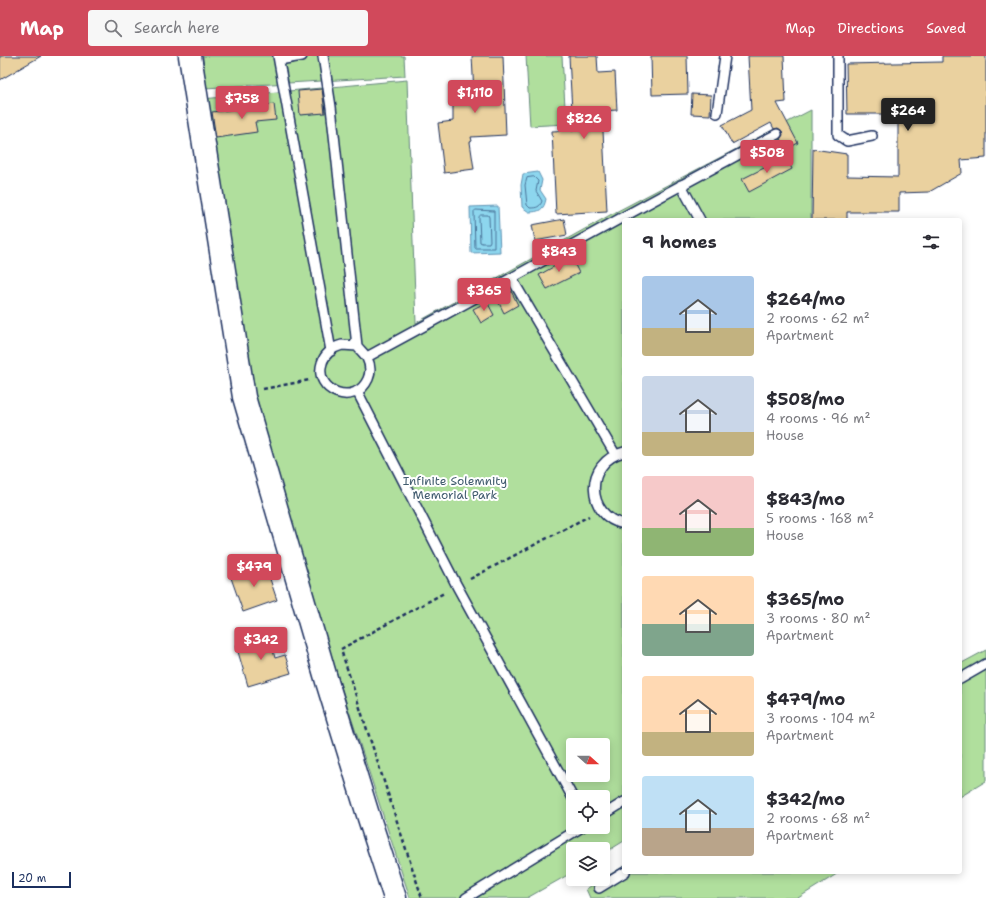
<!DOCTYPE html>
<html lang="en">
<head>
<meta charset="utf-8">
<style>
	body { margin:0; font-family:"Shantell Sans",sans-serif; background:#f7f7f7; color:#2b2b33; height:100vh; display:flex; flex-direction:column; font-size:15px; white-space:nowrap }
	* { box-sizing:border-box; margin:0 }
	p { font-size:13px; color:#7c7c81 }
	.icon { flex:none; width:22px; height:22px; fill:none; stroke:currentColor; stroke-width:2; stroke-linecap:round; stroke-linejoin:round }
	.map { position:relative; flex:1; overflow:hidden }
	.drawer { position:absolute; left:622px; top:162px; width:340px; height:656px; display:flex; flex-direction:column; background:#fff; border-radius:4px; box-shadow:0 2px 10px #0003 }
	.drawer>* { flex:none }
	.needle { width:26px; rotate:111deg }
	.fabs { position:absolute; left:566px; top:682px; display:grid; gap:8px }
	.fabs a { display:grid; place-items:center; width:44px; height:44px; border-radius:4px; background:#fff; box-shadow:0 2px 10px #0003; font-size:20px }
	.scale { position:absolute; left:12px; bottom:10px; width:59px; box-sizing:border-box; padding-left:4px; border:2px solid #1b2f5e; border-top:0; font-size:11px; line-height:14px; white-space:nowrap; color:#1b2f5e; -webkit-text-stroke:3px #fff; paint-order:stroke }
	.price { position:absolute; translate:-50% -34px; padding:0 9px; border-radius:4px; background:#d1495b; color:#fff; font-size:13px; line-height:26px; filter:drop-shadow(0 1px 2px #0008) }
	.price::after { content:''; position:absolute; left:50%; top:24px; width:12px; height:9px; margin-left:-6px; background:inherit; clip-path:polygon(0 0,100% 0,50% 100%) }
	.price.on { background:#222; color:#fff }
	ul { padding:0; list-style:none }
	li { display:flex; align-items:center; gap:12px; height:100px; padding:0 20px }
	li span { display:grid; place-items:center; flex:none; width:112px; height:80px; border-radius:4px; color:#555 }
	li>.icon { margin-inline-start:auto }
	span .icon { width:48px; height:48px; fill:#fffc; stroke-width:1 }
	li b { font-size:17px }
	h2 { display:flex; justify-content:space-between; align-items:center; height:48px; padding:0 20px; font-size:17px }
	header { display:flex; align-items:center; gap:24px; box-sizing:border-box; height:56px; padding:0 20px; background:#d1495b; color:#fff }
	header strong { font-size:19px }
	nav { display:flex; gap:22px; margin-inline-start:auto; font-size:14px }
	.search { width:280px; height:36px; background:#f7f7f7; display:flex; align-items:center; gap:10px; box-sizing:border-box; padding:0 14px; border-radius:4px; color:#7c7c81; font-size:15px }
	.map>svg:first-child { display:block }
</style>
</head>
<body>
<header>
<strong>Map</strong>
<div class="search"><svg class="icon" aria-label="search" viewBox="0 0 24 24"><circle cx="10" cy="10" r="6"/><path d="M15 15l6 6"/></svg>Search here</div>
<nav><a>Map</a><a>Directions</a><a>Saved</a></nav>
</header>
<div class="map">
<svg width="986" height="842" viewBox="0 0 986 842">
	<rect width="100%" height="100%" fill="#fff"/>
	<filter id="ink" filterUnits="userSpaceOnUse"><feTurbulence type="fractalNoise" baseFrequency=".025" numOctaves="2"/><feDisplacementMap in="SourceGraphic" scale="8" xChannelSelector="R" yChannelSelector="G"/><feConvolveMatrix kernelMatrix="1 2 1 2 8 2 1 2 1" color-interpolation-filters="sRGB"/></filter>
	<g filter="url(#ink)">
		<path fill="#b0df9d" stroke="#66877e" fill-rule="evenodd" d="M 203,0 L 404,0 L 405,20 L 205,32 Z
			M 526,0 L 562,0 L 566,68 L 530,70 Z
			M 407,24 L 416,267 L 610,159 L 811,54 L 811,164 L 624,164 L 624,785 L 603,798 L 603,793 L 573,793 L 573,816 L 527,842 L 410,842 L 251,354 L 202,43 ZM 573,689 L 603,689 L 603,719 L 573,719 ZM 573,741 L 603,741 L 603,771 L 573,771 Z
			M 986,594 L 986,725 L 960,741 L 960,608 Z
			M 624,810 L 624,816 L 840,816 L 798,842 L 590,842 L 586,833 Z"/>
		<path fill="#8dd6ee" stroke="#5f93b4" d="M 538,116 L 542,124 L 540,134 L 546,143 C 544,154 539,156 529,156 L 522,151 L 521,129 L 523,118 Z
			M 498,150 L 500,196 L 471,197 L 470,151 Z"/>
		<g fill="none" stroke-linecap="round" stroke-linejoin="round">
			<path stroke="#497298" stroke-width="1" d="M 534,121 L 538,125 L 536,135 L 542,145 C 540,151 537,152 530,152 L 527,149 L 525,129 L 527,122 Z
				M 476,154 L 494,155 L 494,192 L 475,192 L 474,156 Z
				M 481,159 L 488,159 L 489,161 L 490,185 L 489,187 L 482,187 L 480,186 L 479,161 Z"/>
		</g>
		<path fill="#ead19f" stroke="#1b2f5e" d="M 0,0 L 41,0 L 0,24 Z
			M 472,0 L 503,0 L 506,79 L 471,81 L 472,85 L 470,86 L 474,113 L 444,117 L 438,67 L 453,65 L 453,39 L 474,38 Z
			M 569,0 L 597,0 L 598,17 L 615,16 L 617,54 L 602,55 L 607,155 L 556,158 L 552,75 L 573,74 Z
			M 651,0 L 687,0 L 688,38 L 652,39 Z
			M 748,0 L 784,0 L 786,46 L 777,47 L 798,87 L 785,94 L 780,83 L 783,79 L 782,75 L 778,72 L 774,73 L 771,67 L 732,88 L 722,69 L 751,54 Z
			M 942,0 L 986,0 L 986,102 L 961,104 L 962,117 L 929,136 L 899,137 L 899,156 L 847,156 L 847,164 L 812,164 L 813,93 L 847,98 L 847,120 L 898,121 L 898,58 L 847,58 L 846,8 L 942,6 Z
			M 322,33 L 325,57 L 300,59 L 298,35 Z
			M 692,38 L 711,39 L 710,59 L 691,58 Z
			M 274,48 L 276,64 L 255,66 L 257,76 L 216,82 L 212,56 Z
			M 786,101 L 792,113 L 749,136 L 742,123 Z
			M 564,163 L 567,179 L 535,185 L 532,169 Z
			M 571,201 L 579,217 L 547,233 L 539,219 Z
			M 511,235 L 518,249 L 504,257 L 497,243 Z
			M 487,246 L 494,259 L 481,267 L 473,253 Z
			M 265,508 L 277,544 L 243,556 L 230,519 Z
			M 269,579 L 275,602 L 285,599 L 291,617 L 248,630 L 236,589 Z"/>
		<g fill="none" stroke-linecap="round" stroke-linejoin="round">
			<g stroke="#1b2f5e" stroke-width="12">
				<path id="service" d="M 278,0 L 331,295
					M 323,0 L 331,51 L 357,290
					M 838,0 L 838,79 L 847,85 L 872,80
					M 279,4 L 302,0
					M 717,57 L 725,0
					M 681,129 L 700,164
					M 512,223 L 615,398
					M 342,289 L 357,290 C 360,294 365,298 367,302 C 370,308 371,316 368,323 C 355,352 313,335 322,307 C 324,299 333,291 342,289 Z
					M 367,301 C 504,227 639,151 777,78
					M 357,335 L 457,530 L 573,742
					M 624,396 C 583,406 586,461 624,468
					M 960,623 L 986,608
					M 603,759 L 624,746
					M 599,832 L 625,816
					M 466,842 L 582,771"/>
			</g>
			<g stroke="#1b2f5e" stroke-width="25">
				<path id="tertiary" d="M 190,0 L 244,341 L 328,629 L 369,762 L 395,842"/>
			</g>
			<path stroke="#1b2f5e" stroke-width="2.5" stroke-dasharray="4 3" stroke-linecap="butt" d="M 263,333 L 310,324
				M 470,523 L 589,460
				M 341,593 L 444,537
				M 342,597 L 422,842"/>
			<use href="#service" stroke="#fff" stroke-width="9"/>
			<use href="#tertiary" stroke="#fff" stroke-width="22"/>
		</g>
	</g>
	<g text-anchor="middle" stroke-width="4" stroke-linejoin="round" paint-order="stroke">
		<g font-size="12" fill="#405b6e" stroke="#fff">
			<text x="455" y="429">Infinite Solemnity<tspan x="455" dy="14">Memorial Park</tspan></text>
		</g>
	</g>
</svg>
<div class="fabs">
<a><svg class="needle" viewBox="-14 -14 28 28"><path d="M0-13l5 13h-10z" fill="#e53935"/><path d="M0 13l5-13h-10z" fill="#7c7c81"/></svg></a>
<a><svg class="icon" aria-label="locate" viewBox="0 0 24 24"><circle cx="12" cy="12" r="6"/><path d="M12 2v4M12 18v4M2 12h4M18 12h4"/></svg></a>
<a><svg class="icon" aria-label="layers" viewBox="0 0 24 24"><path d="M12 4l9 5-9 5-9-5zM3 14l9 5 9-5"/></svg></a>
</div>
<div class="scale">20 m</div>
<b class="price" style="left:475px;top:58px">$1,110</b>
<b class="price" style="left:242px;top:64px">$758</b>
<b class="price on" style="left:908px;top:76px">$264</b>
<b class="price" style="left:584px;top:84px">$826</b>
<b class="price" style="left:767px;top:118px">$508</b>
<b class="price" style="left:559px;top:217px">$843</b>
<b class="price" style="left:484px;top:256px">$365</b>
<b class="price" style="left:254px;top:532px">$479</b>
<b class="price" style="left:261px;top:605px">$342</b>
<section class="drawer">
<h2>9 homes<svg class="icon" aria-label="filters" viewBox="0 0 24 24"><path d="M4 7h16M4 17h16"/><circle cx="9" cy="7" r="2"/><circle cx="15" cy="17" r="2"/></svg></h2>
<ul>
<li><span style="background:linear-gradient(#a9c7e8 65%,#c2b280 0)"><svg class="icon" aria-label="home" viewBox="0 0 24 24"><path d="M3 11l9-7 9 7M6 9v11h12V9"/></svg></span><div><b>$264/mo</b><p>2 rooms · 62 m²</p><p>Apartment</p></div></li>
<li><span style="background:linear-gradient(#c9d6e8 70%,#c2b280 0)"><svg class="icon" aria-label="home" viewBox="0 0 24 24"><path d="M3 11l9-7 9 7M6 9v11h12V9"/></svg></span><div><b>$508/mo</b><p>4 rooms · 96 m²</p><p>House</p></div></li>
<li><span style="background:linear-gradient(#f6c9c9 65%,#8fb573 0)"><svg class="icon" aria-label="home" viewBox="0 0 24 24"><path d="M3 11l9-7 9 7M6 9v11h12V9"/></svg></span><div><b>$843/mo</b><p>5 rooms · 168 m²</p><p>House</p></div></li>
<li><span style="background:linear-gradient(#ffd9b3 60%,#7fa58c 0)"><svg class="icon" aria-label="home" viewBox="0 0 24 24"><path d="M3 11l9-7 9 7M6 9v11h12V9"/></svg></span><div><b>$365/mo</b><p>3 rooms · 80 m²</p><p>Apartment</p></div></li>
<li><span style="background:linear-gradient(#ffd9b3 70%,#c2b280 0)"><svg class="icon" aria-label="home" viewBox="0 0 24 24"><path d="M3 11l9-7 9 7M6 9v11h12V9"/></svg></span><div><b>$479/mo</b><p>3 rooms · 104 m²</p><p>Apartment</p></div></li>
<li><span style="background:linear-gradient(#bfe0f5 65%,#b9a48a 0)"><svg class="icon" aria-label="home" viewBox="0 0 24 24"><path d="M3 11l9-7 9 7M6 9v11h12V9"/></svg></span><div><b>$342/mo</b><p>2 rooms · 68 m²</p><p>Apartment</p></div></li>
</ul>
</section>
</div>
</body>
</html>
